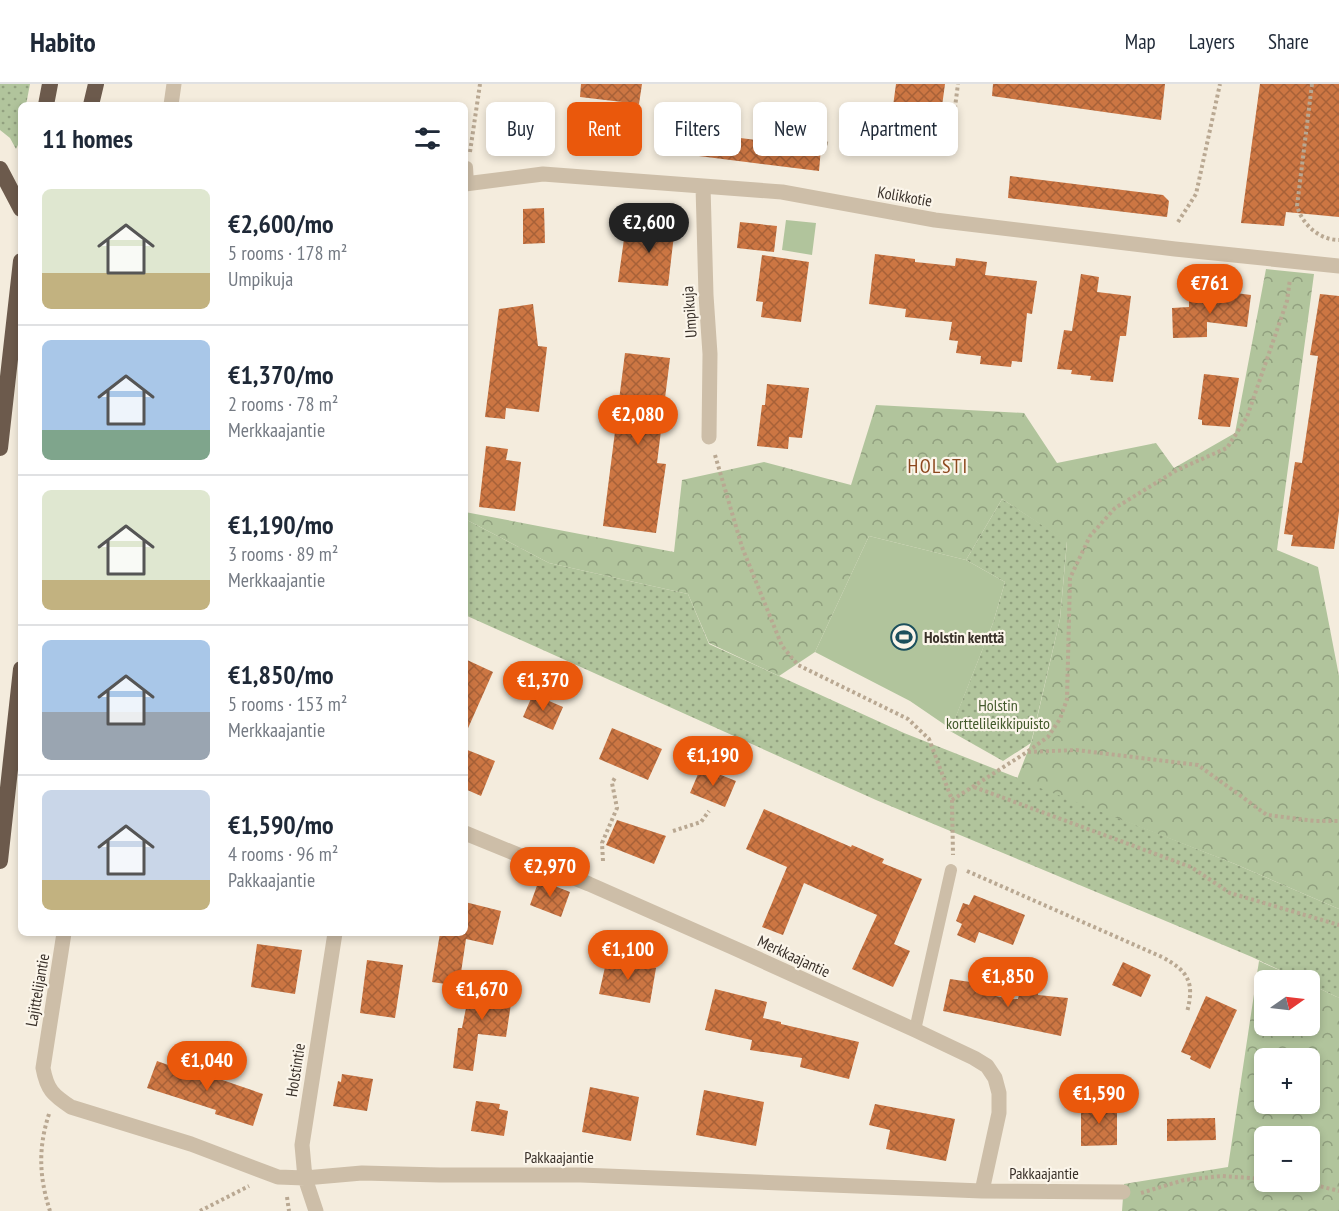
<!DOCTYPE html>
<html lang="en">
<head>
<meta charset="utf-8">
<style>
	body { margin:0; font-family:"PT Sans Narrow",sans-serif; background:#f2f2f3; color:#1f2937; height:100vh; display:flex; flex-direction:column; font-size:22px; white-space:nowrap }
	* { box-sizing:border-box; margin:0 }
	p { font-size:20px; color:#747a83 }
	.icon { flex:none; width:33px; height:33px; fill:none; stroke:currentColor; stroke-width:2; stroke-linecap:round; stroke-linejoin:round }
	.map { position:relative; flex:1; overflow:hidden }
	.sheet { position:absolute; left:18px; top:18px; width:450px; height:834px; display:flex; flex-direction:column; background:#fff; border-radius:9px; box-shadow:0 3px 9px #0003 }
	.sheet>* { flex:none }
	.banner { position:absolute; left:486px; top:18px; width:570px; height:54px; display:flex; gap:12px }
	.needle { width:39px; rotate:76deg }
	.fabs { position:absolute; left:1254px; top:886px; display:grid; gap:12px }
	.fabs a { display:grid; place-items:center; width:66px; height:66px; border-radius:9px; background:#fff; box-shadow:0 3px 9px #0003; font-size:30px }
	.price { position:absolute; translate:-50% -51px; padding:0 14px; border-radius:21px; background:#ea580c; color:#fff; font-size:20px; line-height:39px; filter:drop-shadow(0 2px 3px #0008) }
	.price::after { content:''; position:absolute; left:50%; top:36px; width:18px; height:14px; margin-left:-9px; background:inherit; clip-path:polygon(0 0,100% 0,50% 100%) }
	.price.current { background:#222; color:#fff }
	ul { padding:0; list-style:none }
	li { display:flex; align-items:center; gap:18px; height:150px; padding:0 24px }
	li+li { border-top:2px solid #e0e1e3 }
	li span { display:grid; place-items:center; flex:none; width:168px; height:120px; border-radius:9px; color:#555 }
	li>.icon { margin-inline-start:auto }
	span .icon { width:72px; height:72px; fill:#fffc; stroke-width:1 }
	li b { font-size:26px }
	h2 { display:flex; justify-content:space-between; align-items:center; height:72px; padding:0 24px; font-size:26px }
	.chip { padding:0 21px; border-radius:9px; background:#fff; box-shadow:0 3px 9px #0003; font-size:21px; line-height:54px }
	.chip.current { background:#ea580c; color:#fff }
	header { display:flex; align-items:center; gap:36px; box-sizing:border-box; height:84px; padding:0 30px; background:#fff; border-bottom:2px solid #e0e1e3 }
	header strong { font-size:28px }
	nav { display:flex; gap:33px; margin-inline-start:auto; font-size:21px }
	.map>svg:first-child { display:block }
</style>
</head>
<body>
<header>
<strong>Habito</strong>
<nav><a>Map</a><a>Layers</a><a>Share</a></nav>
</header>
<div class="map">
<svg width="1339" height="1127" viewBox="0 0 1339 1127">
	<defs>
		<pattern id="green-dots" width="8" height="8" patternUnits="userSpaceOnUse" patternTransform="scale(1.5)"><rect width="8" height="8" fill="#b1c49c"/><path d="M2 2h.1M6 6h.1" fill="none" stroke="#91a07f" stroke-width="1.8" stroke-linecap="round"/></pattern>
		<pattern id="forest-crowns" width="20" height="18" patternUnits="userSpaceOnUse" patternTransform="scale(1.5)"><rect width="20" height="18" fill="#b1c49c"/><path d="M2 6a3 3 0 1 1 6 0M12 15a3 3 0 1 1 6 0" fill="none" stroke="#91a07f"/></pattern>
		<pattern id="building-cross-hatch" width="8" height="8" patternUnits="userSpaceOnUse" patternTransform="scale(1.5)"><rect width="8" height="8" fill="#cc7643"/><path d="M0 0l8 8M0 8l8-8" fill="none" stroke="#a76138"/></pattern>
	</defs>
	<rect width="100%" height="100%" fill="#f4ecdd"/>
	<path fill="url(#green-dots)" d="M 0,0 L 30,0 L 26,21 L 21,21 C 21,35 24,52 16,65 L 10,54 L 0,46 Z
		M 1002,415 L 1067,457 L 1060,535 L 1031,659 L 1003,677 L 950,647 L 993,539 L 1005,498 L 966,476 Z
		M 465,435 L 549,479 L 688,510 L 709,560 L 904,649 L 1235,780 L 1339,825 L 1339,914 L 1310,900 L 1310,897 L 1303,897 L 1252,873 L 876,716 L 465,531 Z"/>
	<path fill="url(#forest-crowns)" fill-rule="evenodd" d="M 1266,185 L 1314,190 L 1277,466 L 1318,483 L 1339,592 L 1339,825 L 1235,780 L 1017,695 L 1032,656 L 1060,535 L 1067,458 L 1002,415 L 966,476 L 869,452 L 815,568 L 779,592 L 709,559 L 688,510 L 549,479 L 465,435 L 465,428 L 674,468 L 682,396 L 764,378 L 851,401 L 876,321 L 1024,329 L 1057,379 L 1156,359 L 1174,384 L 1235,349 Z
		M 1259,877 L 1303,897 L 1264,897 L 1264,942 L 1310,942 L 1310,900 L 1339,914 L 1339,1127 L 1122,1127 L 1124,1100 L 1228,1083 ZM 1264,975 L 1310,975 L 1310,1020 L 1264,1020 ZM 1264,1053 L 1310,1053 L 1310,1098 L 1264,1098 Z"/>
	<path fill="#b1c49c" d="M 786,136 L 816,139 L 812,171 L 782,166 Z
		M 869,452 L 966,476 L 1005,498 L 993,539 L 951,645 L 910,617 L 815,568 Z"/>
	<path fill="url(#building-cross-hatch)" d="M 581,0 L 642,0 L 639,20 L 580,13 Z
		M 896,0 L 945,0 L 937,59 L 889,52 Z
		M 993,0 L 1165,0 L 1161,36 L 992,12 Z
		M 1260,0 L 1339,0 L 1339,133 L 1286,128 L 1284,142 L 1241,139 Z
		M 677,46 L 821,64 L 819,87 L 675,69 Z
		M 1010,92 L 1163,111 L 1169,117 L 1167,133 L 1008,114 Z
		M 544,124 L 545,159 L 523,160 L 523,125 Z
		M 647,131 L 676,134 L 668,202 L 618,198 L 624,155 L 643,157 Z
		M 740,138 L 777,142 L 774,168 L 737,164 Z
		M 875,170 L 915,175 L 915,178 L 955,182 L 956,174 L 987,178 L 985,191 L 1037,197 L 1032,230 L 1027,229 L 1022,278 L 1012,277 L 1011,283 L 980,280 L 981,272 L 956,269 L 958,257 L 949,256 L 952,238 L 905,233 L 906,225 L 869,220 Z
		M 762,171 L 809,178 L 801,238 L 761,233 L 763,218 L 756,217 Z
		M 1081,190 L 1099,193 L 1097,208 L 1131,212 L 1126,252 L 1120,252 L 1113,298 L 1090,296 L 1091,292 L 1071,290 L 1072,286 L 1057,285 L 1064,246 L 1072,247 Z
		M 1228,208 L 1251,211 L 1247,243 L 1207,238 L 1207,253 L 1173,254 L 1172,224 L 1189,223 L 1189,214 L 1226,217 Z
		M 1320,210 L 1339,212 L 1339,428 L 1334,465 L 1291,462 L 1293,451 L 1284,450 L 1295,378 L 1302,379 L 1318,272 L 1310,271 Z
		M 533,220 L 538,262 L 547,263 L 539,328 L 506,324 L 505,335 L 485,333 L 499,225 Z
		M 625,269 L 670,274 L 657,379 L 666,380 L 656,449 L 603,442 Z
		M 1204,290 L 1239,294 L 1230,343 L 1202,341 L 1202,336 L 1198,335 Z
		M 767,300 L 809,304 L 802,354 L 789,353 L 788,365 L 757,362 L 762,321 L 765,321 Z
		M 486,362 L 508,365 L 506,376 L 521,378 L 515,427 L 479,423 Z
		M 465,575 L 493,588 L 465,651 Z
		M 533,610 L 563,623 L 553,646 L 523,633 Z
		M 612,644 L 662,665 L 648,696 L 599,675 Z
		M 465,665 L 495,677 L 481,712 L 465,705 Z
		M 701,683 L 736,697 L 725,723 L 690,709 Z
		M 764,725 L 851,763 L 852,761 L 884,775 L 882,779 L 922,795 L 894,860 L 910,867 L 893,903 L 852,885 L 877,831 L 804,799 L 783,851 L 762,843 L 787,783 L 746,765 Z
		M 617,736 L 666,752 L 654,780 L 606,761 Z
		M 539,796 L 570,808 L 561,833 L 530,821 Z
		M 974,811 L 1025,831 L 1013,861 L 979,848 L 975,859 L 957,851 L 962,840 L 956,837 L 963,819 L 969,821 Z
		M 465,818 L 501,827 L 493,861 L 466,855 L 459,902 L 432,898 L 440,849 L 465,849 Z
		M 257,860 L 302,866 L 295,910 L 251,903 Z
		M 607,874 L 656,884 L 650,919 L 599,910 Z
		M 367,876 L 403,881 L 395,934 L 360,929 Z
		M 1123,878 L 1151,891 L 1141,913 L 1112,901 Z
		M 950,895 L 977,899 L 975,908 L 1011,915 L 1018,915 L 1020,906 L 1038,909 L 1038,911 L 1068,914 L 1061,952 L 943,927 Z
		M 471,899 L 513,906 L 506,953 L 478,950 L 473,987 L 453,984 L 458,944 L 462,944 Z
		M 715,905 L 767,918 L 763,934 L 781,938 L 781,940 L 859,958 L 849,995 L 800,983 L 802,974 L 750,966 L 752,956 L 705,946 Z
		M 1206,912 L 1237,926 L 1210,985 L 1190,975 L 1191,972 L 1181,968 Z
		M 157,977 L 174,983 L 176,978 L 194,984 L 193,986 L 263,1010 L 253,1042 L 215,1030 L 216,1026 L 147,1004 Z
		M 342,990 L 373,995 L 367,1027 L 333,1022 L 338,997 L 341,998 Z
		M 590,1003 L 639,1013 L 631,1057 L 582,1048 Z
		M 704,1006 L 764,1018 L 756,1062 L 696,1051 Z
		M 476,1017 L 500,1020 L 499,1025 L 508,1027 L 504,1052 L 471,1047 Z
		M 875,1020 L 955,1035 L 946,1077 L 886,1065 L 890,1046 L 869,1041 Z
		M 1117,1020 L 1117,1061 L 1081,1062 L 1081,1021 Z
		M 1215,1034 L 1216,1056 L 1167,1057 L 1167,1035 Z"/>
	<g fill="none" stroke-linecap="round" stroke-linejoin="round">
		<path stroke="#b9a892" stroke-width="4" stroke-dasharray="3 3" stroke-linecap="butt" d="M 1312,0 L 1297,122 C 1302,140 1319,156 1339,156
			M 819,58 L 830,60
			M 953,66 L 951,54 L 958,0
			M 470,68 L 480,0
			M 1178,138 L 1196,110 L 1220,0
			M 715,371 L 742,463 L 782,562 L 798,581 L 908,635 L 929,655 L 952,716 L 953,771
			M 1028,668 L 1076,666 L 1198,681 L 1267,731 L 1315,737 L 1339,737
			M 974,703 L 1191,783 L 1230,809 L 1339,841
			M 952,716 L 1027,668 L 1048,653 L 1060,635 L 1067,615 L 1070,494 L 1090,452 L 1115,424 L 1177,386 L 1227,364 L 1247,333 L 1287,217 L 1290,195
			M 673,747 L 701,738 L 709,727
			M 603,777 L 602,759 L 617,724 L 612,699 L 616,692
			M 967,787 L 1162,873 C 1188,887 1195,898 1187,928
			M 49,1030 C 38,1064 39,1093 50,1127
			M 1291,1098 L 1311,1100 L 1339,1107
			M 1141,1109 L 1184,1096 L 1222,1092 L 1264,1095
			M 287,1113 L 289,1127
			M 200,1127 L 249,1102"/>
		<path stroke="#cdbea8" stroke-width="12" d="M 465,83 L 467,83 L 468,100
			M 915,946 L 951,786"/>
		<path stroke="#cdbea8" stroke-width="15" d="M 171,21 L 174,0
			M 465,100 L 543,90 L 782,108 L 935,136 L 1175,165 L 1339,182
			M 703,102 L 706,211 L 710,270 L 709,353
			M 465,749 L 589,800 L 734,864 L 915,946 L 974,974 L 987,982 L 995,994 L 999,1009 L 999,1029 L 982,1107
			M 64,849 L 43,984 C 47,1006 53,1011 71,1023 L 191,1060 L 278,1093 L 305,1094 L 362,1089 L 440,1091 L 581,1091 L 982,1107 L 1123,1108
			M 316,1127 L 305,1094 L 302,1061 L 335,849"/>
		<path stroke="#6c5a4c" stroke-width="16" d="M 46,21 L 50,0
			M 91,21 L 96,0
			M 0,85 L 21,125
			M 0,364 L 21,177
			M 0,777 L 21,585"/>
	</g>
	<defs>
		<g id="stadium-ring" transform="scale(1.35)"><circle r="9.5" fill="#fbf5ea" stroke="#1c505d" stroke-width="1.5"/><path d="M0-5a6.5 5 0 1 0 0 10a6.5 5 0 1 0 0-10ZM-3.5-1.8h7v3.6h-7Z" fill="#1c505d"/></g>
	</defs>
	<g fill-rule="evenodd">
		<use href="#stadium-ring" x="904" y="553"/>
	</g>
	<g text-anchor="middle" stroke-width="4.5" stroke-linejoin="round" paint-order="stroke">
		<g font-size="16" fill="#393029" stroke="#fbf5ea">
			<text transform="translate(905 112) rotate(10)" y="6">Kolikkotie</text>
			<text transform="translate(689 228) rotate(-94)" y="6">Umpikuja</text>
			<text transform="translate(794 872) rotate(25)" y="6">Merkkaajantie</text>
			<text transform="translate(37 906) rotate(-80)" y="6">Lajittelijantie</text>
			<text transform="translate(295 986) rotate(-81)" y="6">Holstintie</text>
			<text x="559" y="1079">Pakkaajantie</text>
			<text x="1044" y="1095">Pakkaajantie</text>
		</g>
		<g font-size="16" font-weight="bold" fill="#393029" stroke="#fbf5ea" text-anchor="start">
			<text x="924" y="559">Holstin kenttä</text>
		</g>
		<g font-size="16" fill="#42592b" stroke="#fbf5ea">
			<text x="998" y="627">Holstin<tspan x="998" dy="18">korttelileikkipuisto</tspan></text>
		</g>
		<g font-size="20" letter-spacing="1.5" fill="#8c471d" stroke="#fbf5ea">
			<text x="938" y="389">HOLSTI</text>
		</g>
	</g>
</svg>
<div class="fabs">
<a><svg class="needle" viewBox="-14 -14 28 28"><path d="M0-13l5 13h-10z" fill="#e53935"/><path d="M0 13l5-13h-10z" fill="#747a83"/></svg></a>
<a>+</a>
<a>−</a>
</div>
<b class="price current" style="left:649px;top:170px">€2,600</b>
<b class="price" style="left:1210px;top:231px">€761</b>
<b class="price" style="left:638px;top:362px">€2,080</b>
<b class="price" style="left:543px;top:628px">€1,370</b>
<b class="price" style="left:713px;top:703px">€1,190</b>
<b class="price" style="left:550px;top:814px">€2,970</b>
<b class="price" style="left:628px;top:897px">€1,100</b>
<b class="price" style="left:1008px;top:924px">€1,850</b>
<b class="price" style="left:482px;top:937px">€1,670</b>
<b class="price" style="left:207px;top:1008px">€1,040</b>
<b class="price" style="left:1099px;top:1041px">€1,590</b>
<div class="banner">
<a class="chip">Buy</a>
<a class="chip current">Rent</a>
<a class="chip">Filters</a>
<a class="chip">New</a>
<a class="chip">Apartment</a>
</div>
<section class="sheet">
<h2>11 homes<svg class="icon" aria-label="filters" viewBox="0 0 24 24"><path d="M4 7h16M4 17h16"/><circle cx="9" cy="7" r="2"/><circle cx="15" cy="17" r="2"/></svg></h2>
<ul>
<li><span style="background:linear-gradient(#dfe7d0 70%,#c2b280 0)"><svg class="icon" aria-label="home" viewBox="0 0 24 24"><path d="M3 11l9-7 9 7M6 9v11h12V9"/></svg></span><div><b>€2,600/mo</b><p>5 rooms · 178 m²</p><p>Umpikuja</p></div></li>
<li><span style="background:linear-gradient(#a9c7e8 75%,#7fa58c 0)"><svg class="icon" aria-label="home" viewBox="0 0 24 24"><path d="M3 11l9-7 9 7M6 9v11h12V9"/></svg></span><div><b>€1,370/mo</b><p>2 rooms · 78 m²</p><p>Merkkaajantie</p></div></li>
<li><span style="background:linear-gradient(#dfe7d0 75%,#c2b280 0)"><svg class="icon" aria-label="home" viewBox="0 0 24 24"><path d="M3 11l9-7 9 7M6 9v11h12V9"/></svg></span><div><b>€1,190/mo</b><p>3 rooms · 89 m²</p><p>Merkkaajantie</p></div></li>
<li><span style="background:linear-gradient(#a9c7e8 60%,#9aa5b1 0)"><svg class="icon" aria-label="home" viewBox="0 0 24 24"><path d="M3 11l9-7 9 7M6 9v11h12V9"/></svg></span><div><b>€1,850/mo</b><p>5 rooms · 153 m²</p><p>Merkkaajantie</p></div></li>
<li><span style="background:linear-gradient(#c9d6e8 75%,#c2b280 0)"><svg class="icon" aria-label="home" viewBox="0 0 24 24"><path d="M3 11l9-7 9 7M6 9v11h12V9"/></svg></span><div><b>€1,590/mo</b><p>4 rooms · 96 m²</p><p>Pakkaajantie</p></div></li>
</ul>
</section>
</div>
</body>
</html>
